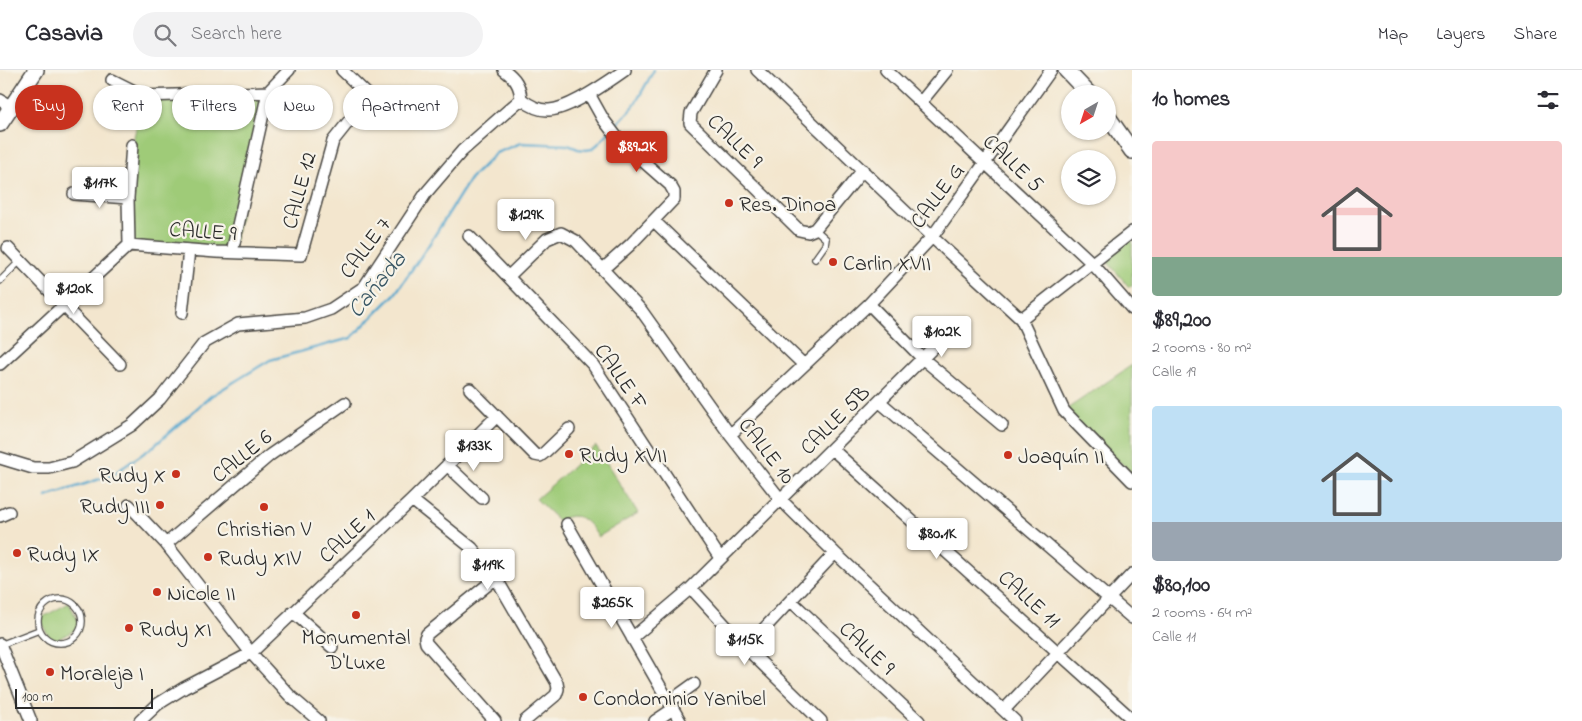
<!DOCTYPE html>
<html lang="en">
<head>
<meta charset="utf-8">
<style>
	body { margin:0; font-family:"Indie Flower",sans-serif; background:#f2f2f3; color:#2b2b33; height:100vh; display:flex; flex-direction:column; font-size:19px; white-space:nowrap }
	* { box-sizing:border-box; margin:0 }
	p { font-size:16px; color:#7c7c81 }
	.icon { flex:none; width:28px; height:28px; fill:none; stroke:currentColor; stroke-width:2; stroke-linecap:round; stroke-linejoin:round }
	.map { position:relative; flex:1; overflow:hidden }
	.side { display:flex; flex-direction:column; background:#fff; width:450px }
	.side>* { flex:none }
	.hud { position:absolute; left:15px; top:15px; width:475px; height:45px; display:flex; gap:10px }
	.needle { width:32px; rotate:219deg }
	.controls { position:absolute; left:1061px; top:15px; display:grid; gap:10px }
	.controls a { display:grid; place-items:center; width:55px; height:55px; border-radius:50%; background:#fff; box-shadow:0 1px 4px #0004; font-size:25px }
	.scale { position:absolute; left:15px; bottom:12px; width:138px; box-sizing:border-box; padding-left:5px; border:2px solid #2b2b2b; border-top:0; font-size:14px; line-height:18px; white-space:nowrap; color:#2b2b2b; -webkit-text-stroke:4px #f7f3e8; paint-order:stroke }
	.price { position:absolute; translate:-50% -42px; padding:0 11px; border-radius:5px; background:#fff; color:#222; font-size:16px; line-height:32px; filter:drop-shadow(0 1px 2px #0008) }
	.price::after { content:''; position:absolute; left:50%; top:30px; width:15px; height:11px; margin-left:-8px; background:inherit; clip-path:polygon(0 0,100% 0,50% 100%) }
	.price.on { background:#c8321e; color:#fff }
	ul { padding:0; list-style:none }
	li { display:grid; align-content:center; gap:10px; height:265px; padding:0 20px }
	li span { display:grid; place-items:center; height:155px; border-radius:5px; color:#555 }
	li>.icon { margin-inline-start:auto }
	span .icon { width:90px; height:90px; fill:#fffc; stroke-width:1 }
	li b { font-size:21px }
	h2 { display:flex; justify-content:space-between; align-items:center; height:60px; padding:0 20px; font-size:21px }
	.tag { padding:0 18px; border-radius:22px; background:#fff; box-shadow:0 1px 4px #0004; font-size:18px; line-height:45px }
	.tag.on { background:#c8321e; color:#fff }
	header { display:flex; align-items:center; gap:30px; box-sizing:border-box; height:70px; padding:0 25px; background:#fff; border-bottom:1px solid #e1e1e2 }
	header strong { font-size:24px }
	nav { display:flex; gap:28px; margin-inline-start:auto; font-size:18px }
	.search { width:350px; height:45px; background:#f2f2f3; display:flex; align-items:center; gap:12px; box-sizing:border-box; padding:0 18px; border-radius:28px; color:#7c7c81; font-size:19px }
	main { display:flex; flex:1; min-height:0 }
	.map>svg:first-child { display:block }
</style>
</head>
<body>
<header>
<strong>Casavia</strong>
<div class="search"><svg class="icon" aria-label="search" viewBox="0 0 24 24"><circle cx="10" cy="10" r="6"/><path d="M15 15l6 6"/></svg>Search here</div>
<nav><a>Map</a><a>Layers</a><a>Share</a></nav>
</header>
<main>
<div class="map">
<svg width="1132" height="651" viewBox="0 0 1132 651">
	<rect width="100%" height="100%" fill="#f7f3e8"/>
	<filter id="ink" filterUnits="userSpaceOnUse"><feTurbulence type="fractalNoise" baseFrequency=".02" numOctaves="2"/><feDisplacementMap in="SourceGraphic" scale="10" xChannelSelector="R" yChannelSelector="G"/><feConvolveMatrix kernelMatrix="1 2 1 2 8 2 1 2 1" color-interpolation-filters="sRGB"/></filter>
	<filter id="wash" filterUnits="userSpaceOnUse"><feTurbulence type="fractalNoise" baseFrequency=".0096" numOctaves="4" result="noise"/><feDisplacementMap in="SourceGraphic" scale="20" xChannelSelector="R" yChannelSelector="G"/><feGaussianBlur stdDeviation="1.12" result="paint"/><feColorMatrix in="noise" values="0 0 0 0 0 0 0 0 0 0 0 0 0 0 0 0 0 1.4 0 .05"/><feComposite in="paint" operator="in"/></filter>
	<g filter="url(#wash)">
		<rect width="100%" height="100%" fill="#f3e6ce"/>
		<path fill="#9fcb78" stroke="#657b52" d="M 268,22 L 232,182 L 129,175 L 132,75 L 144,26 Z
			M 1132,168 L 1132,215 L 1129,217 L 1106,190 Z
			M 1132,295 L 1132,403 L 1064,341 Z
			M 596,376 L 638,443 L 598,467 C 589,451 577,439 559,451 L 536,429 Z
			M 69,533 L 81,557 L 52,572 L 39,549 Z"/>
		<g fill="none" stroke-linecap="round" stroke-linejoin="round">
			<path stroke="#51a6cd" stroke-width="2.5" d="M 613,58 L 634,36 L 654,0
				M 46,427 L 112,405 L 154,376 L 211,326 L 270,290 L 351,268 L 395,224 L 428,176 L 470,109 L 496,83 L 521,73 L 568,75 L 578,79 L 586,80 L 592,79 L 598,74 L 609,62"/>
		</g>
	</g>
	<g filter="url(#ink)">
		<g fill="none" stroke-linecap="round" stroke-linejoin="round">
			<g stroke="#494743" stroke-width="8">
				<path id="service" d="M 815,189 L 825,175 L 826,169 L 815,159
					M 0,211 L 20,191
					M38 551a22 22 0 1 1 44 0a22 22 0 1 1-44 0Z
					M 0,575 L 39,560"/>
			</g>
			<g stroke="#494743" stroke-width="14">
				<path id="minor" d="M 716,0 L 691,43 L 690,53 L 799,160 L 808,162 L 815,159 L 863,100
					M 757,0 L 932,167 L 1021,249 L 1064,341 L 1132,411
					M 886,0 L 1092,193 L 1132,239
					M 112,10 L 144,26 L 268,22 L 289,0
					M 589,24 L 603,49 L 619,70 L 670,115 L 674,122 L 674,129 L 630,175 L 603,199
					M 521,29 C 529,35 539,41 549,40 C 570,39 608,12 625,0
					M 0,30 L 11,37
					M 921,32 L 947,0
					M 74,124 L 128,128
					M 654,151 L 804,295
					M 469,166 L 593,295 L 720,488
					M 129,175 L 128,128 L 132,75
					M 8,178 L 120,294
					M 232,182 L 268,22
					M 509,206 L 547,169 L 561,163 L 576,171 L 641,240 L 730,365 L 781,430 L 835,483 L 1015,651
					M 869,234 L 922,288 L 1002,355
					M 182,243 L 189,180
					M 1021,249 L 1132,162
					M 0,294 L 129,175 L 216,182 L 301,185 L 333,71 L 369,26 L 342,0
					M 470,319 L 535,385 L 540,386 L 544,383 L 569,359
					M 880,332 L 1132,548
					M 730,365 L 869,234 L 932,167 L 1051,0
					M 832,379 L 1132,649
					M 0,388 L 33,398 L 49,398 L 72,392 L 132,355 L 160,329 L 204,273 L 238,254 L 305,248 L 331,239 L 364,217 L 426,123 L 462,81 L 521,29 C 520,15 515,8 504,0
					M 447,395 L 482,428
					M 412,430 L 472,478 L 496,508 L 557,613 L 558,619 L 556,625 L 525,651
					M 129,435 L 166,474 L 251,583 L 290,626 L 319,651
					M 0,446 L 9,442
					M 567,454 L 680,651
					M 166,474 L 270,385 L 345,333
					M 691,518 L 746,578 L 821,651
					M 791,531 L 919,651
					M 293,542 L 332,577
					M 632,568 L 691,518 L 952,259
					M 0,574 L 31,651
					M 746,578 L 835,483
					M 669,632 L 694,614
					M 1004,640 L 1132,504
					M 140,651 L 158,634 L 184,618 L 251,583 L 412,430 L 497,346
					M 495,651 L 426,573 L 425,568 L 427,564 L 496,508
					M 655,651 L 673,639"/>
			</g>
			<g stroke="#494743" stroke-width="18">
				<path id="secondary" d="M 1066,0 L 1089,24
					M 1108,47 L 1132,81
					M 0,54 L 36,0"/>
			</g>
			<use href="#service" stroke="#fff" stroke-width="5.5"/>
			<use href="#minor" stroke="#fff" stroke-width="11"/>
			<use href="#secondary" stroke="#fff" stroke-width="15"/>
		</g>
	</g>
	<g fill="#c8321e" stroke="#f7f3e8" stroke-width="2">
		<circle cx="729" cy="133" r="5"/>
		<circle cx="833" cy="192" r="5"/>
		<circle cx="569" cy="384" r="5"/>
		<circle cx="1008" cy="385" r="5"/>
		<circle cx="176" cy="404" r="5"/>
		<circle cx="160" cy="435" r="5"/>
		<circle cx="264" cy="437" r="5"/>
		<circle cx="17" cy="483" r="5"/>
		<circle cx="208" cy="487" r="5"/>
		<circle cx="157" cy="522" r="5"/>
		<circle cx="356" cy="545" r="5"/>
		<circle cx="129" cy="558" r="5"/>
		<circle cx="50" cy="602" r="5"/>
		<circle cx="583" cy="627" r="5"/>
	</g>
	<g text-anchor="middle" stroke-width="4.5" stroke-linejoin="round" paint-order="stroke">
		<g font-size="22" fill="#2b2b2b" stroke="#f7f3e8">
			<text transform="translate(736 70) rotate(44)" y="8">CALLE 9</text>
			<text transform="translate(1014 92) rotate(43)" y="8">CALLE 5</text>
			<text transform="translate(298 120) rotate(-75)" y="8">CALLE 12</text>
			<text transform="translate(936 125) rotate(-54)" y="8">CALLE G</text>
			<text transform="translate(203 160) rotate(4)" y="8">CALLE 9</text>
			<text transform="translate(364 177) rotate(-53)" y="8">CALLE 7</text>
			<text transform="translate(622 306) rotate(55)" y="8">CALLE F</text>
			<text transform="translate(834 349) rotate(-45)" y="8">CALLE 5B</text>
			<text transform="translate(768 380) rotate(52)" y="8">CALLE 10</text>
			<text transform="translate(241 385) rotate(-39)" y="8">CALLE 6</text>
			<text transform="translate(346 465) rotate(-43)" y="8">CALLE 1</text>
			<text transform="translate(1030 528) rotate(42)" y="8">CALLE 11</text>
			<text transform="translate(868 577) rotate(43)" y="8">CALLE 9</text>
		</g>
		<g font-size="22" fill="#2b2b2b" stroke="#f7f3e8" text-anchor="start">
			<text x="739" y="141">Res. Dinoa</text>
			<text x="843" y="200">Carlin XVII</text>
			<text x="579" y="392">Rudy XVII</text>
			<text x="1018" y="393">Joaquín II</text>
			<text x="166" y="412" text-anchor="end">Rudy X</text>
			<text x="150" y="443" text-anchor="end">Rudy III</text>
			<text x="264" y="466" text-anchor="middle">Christian V</text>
			<text x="27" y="491">Rudy IX</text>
			<text x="218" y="495">Rudy XIV</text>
			<text x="167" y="530">Nicole II</text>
			<text x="139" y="566">Rudy XI</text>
			<text x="356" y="574" text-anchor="middle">Monumental<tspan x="356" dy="25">D'Luxe</tspan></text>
			<text x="60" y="610">Moraleja I</text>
			<text x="593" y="635">Condominio Yanibel</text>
		</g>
		<g font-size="24" font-style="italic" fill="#385664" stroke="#f7f3e8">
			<text transform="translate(376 214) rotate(-51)" y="8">Cañada</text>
		</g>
	</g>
</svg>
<div class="controls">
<a><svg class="needle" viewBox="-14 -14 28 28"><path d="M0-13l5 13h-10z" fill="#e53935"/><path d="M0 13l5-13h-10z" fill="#7c7c81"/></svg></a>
<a><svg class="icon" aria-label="layers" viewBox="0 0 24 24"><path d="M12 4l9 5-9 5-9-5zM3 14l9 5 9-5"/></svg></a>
</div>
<div class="scale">100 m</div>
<b class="price on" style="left:637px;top:103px">$89.2K</b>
<b class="price" style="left:100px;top:139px">$117K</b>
<b class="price" style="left:526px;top:171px">$129K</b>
<b class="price" style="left:74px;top:245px">$120K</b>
<b class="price" style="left:942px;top:288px">$102K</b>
<b class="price" style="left:474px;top:402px">$133K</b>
<b class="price" style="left:937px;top:490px">$80.1K</b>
<b class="price" style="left:488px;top:521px">$119K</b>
<b class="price" style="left:612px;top:559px">$265K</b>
<b class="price" style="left:745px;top:596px">$115K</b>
<div class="hud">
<a class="tag on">Buy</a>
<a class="tag">Rent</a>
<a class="tag">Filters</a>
<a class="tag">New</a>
<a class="tag">Apartment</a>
</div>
</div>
<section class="side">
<h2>10 homes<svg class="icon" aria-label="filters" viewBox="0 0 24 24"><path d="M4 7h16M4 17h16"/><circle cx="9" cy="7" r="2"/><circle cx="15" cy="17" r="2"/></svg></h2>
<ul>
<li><span style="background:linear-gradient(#f6c9c9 75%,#7fa58c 0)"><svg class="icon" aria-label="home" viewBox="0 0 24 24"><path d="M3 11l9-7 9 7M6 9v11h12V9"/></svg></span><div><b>$89,200</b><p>2 rooms · 80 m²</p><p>Calle 19</p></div></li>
<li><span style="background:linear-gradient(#bfe0f5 75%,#9aa5b1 0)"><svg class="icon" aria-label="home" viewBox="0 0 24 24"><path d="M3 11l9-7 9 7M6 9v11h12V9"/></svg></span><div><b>$80,100</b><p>2 rooms · 64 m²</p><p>Calle 11</p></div></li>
</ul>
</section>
</main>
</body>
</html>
